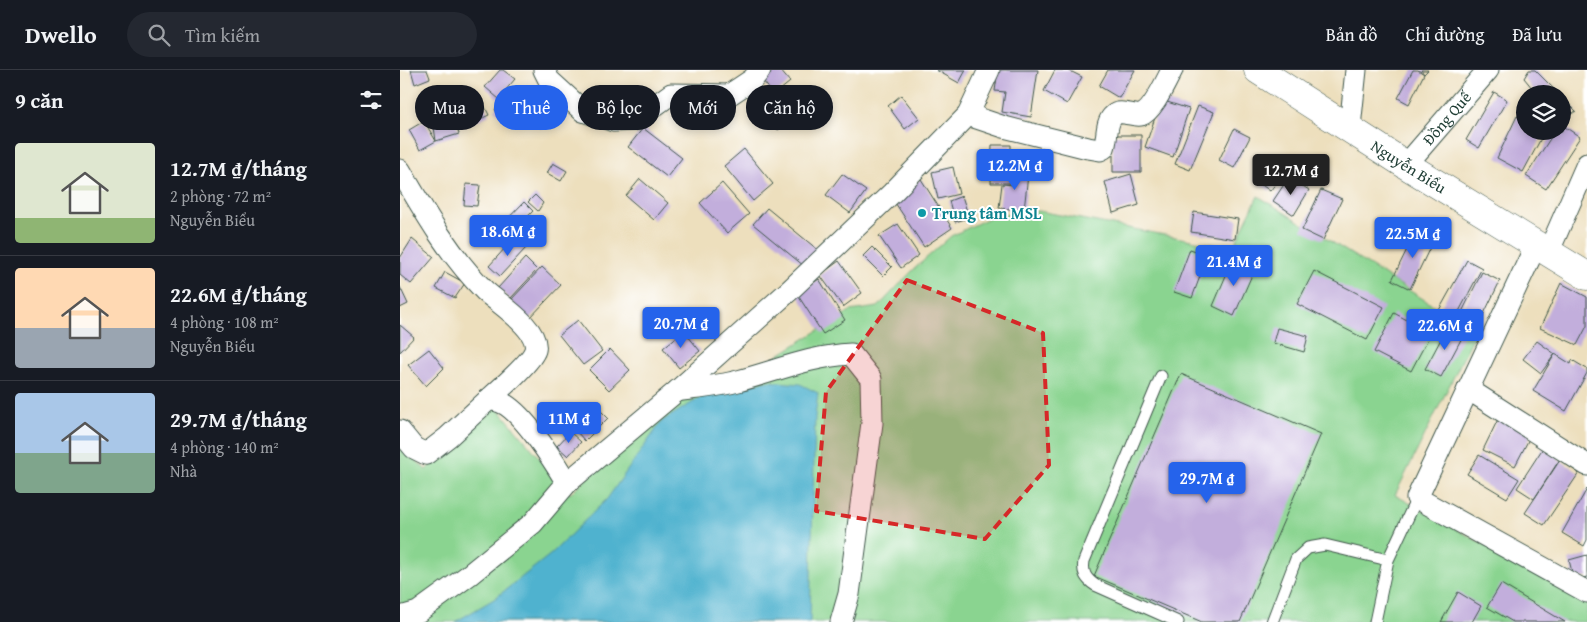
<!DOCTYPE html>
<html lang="vi">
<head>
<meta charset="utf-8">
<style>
	body { margin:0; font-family:"Gentium Book Plus",serif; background:#242831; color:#f1f3f6; height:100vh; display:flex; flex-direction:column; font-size:19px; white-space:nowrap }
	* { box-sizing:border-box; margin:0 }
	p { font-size:16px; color:#9ea1a6 }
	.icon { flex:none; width:28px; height:28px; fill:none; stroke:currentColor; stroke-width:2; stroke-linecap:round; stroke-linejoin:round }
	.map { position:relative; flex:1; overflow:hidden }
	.drawer { display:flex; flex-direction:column; background:#171b24; width:400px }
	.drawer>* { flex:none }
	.top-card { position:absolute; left:15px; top:15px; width:475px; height:45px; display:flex; gap:10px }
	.tools { position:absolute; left:1116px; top:15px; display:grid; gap:10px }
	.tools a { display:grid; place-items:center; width:55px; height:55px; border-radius:50%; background:#171b24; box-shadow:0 2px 8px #0003; font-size:25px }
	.price { position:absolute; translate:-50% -42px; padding:0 11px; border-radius:5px; background:#2563eb; color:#fff; font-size:16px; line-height:32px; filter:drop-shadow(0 1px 2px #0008) }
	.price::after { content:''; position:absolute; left:50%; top:30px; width:15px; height:11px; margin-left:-8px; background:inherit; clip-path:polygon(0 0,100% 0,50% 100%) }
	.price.active { background:#222; color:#fff }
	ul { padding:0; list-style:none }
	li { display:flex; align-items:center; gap:15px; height:125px; padding:0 15px }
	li+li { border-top:1px solid #363941 }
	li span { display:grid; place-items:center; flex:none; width:140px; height:100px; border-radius:5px; color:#555 }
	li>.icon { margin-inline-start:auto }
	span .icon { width:60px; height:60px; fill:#fffc; stroke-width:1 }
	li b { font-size:21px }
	h2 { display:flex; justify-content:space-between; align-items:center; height:60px; padding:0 15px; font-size:21px }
	.chip { padding:0 18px; border-radius:22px; background:#171b24; box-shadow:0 2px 8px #0003; font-size:18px; line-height:45px }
	.chip.active { background:#2563eb; color:#fff }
	header { display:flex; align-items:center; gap:30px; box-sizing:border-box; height:70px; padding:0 25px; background:#171b24; border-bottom:1px solid #363941 }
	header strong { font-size:24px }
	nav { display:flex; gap:28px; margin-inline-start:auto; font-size:18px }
	.search { width:350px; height:45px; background:#242831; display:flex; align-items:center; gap:12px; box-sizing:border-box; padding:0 18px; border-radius:28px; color:#9ea1a6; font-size:19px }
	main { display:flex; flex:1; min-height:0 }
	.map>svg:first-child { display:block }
</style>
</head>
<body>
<header>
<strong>Dwello</strong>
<div class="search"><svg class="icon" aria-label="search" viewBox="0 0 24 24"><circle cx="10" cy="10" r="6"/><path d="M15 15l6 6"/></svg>Tìm kiếm</div>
<nav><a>Bản đồ</a><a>Chỉ đường</a><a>Đã lưu</a></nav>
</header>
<main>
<section class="drawer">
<h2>9 căn<svg class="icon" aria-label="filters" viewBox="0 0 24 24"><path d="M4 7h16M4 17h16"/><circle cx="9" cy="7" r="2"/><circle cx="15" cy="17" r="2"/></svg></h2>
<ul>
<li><span style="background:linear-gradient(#dfe7d0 75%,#8fb573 0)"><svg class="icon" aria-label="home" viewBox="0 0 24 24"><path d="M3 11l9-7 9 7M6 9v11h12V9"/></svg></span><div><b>12.7M ₫/tháng</b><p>2 phòng · 72 m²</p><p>Nguyễn Biểu</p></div></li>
<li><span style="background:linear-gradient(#ffd9b3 60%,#9aa5b1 0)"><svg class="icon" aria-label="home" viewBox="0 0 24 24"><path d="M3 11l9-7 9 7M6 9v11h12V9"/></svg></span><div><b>22.6M ₫/tháng</b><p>4 phòng · 108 m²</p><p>Nguyễn Biểu</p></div></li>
<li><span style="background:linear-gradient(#a9c7e8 60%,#7fa58c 0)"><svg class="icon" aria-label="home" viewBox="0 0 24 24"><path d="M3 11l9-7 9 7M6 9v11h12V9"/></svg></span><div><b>29.7M ₫/tháng</b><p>4 phòng · 140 m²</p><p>Nhà</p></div></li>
</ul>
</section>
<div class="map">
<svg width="1187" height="552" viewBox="0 0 1187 552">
	<rect width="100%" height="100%" fill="#fff"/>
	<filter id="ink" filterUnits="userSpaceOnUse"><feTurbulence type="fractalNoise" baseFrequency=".02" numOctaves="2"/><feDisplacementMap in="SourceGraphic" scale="10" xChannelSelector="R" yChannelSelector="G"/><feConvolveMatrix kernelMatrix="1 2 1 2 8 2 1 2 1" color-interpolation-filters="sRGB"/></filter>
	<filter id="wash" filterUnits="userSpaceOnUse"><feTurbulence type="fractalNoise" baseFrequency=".0096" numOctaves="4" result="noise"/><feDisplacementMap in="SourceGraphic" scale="20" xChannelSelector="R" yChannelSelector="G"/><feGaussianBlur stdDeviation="1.12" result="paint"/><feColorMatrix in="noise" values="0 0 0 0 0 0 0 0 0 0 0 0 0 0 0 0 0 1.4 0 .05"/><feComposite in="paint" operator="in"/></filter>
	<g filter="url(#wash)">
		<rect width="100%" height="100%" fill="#eddfbd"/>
		<path fill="#8ad490" stroke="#548862" d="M 858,126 L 1076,262 L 995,425 L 1187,532 L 1187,552 L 0,552 L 0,375 L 26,400 L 90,329 L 170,424 L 267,330 L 351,302 L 450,241 L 478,237 L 513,200 L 551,166 L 593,146 L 639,141 L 833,178 Z"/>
		<path fill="#50b2cf" stroke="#387882" d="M 368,311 L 400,314 L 418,323 L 415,347 L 410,552 L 55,552 L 94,529 L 151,484 L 207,429 L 262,351 L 310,322 Z"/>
		<g id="blocks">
			<path fill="#c2aedc" d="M 11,0 L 27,0 L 30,8 L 15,14 Z
				M 100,0 L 103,0 L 115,9 L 104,22 L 121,39 L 107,52 L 95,40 L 104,22 L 99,29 L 85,17 Z
				M 369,0 L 380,0 L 390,12 L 374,25 L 360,7 Z
				M 536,0 L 566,0 L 559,13 Z
				M 598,0 L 638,0 L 631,47 L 602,42 L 605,22 L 595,21 Z
				M 655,0 L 668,0 L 682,7 L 667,34 L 644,21 Z
				M 708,0 L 735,0 L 719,28 L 699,16 Z
				M 1013,0 L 1018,0 L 1024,4 L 1021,0 L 1028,0 L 1024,4 L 1009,34 L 998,28 Z
				M 1129,0 L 1135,0 L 1159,24 L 1137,24 L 1124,8 Z
				M 1094,22 L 1107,30 L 1079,78 L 1066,70 Z
				M 501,25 L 519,48 L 505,59 L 488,36 Z
				M 1162,27 L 1176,41 L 1162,50 Z
				M 376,30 L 392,49 L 378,60 L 363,42 Z
				M 761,30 L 789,39 L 773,87 L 745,77 Z
				M 82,31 L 89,45 L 70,54 L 64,39 Z
				M 142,31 L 155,39 L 142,58 L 129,49 Z
				M 798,36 L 814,42 L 790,100 L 775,94 Z
				M 51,37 L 59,64 L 36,71 L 20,80 L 9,60 L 24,51 L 36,71 L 32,43 Z
				M 1117,46 L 1125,50 L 1125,61 L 1145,61 L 1123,102 L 1097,88 Z
				M 1162,55 L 1180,67 L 1146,119 L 1126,106 L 1155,61 L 1162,61 Z
				M 243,58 L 282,88 L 267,107 L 228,77 Z
				M 834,59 L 850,67 L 834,98 L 819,90 Z
				M 713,65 L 741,65 L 741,102 L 713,102 Z
				M 592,75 L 611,75 L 611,113 L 591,113 Z
				M 344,79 L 373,114 L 353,131 L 324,96 Z
				M 874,85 L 889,97 L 870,121 L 855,110 Z
				M 153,93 L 167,101 L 161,111 L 147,103 Z
				M 616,95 L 629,96 L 624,140 L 599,138 L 602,114 L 614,115 Z
				M 553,97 L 559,124 L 538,129 L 532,102 Z
				M 442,104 L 466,121 L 450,143 L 426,125 Z
				M 731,104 L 739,135 L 713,143 L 705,112 Z
				M 889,107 L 909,120 L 894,145 L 873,131 Z
				M 240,109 L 268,133 L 254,150 L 226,126 Z
				M 521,109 L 552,158 L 524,177 L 492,128 Z
				M 322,113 L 349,144 L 327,163 L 300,133 Z
				M 66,114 L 80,115 L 77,136 L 64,135 Z
				M 921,120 L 942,129 L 923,170 L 902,160 Z
				M 135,125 L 143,133 L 138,141 L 128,132 Z
				M 562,126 L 569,148 L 555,152 L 549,131 Z
				M 124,132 L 133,141 L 104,171 L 95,162 Z
				M 367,138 L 418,180 L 404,196 L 353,154 Z
				M 794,142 L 838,149 L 835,169 L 791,162 Z
				M 498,154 L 519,185 L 501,198 L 479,166 Z
				M 1017,159 L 1035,167 L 1010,219 L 992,210 Z
				M 115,167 L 126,178 L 100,206 L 89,196 Z
				M 12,169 L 34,187 L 11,214 L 0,205 L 0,188 Z
				M 472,177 L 492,197 L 483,206 L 463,186 Z
				M 790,179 L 808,185 L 792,228 L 774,222 Z
				M 125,188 L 137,200 L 110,229 L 98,218 Z
				M 833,189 L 855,198 L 834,246 L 813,236 Z
				M 1067,190 L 1082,198 L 1054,251 L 1038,242 Z
				M 439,191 L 462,223 L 443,237 L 420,205 Z
				M 142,197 L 161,215 L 129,249 L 110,231 Z
				M 914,201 L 984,237 L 967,270 L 897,234 Z
				M 45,202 L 65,213 L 55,228 L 36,218 Z
				M 1082,202 L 1100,211 L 1078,256 L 1060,246 Z
				M 419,209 L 445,250 L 423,264 L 397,224 Z
				M 1161,213 L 1187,227 L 1187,256 L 1177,275 L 1140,258 Z
				M 0,217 L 8,234 L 0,238 Z
				M 994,243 L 1031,263 L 1011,301 L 974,282 Z
				M 178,250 L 202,281 L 183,295 L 159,265 Z
				M 1049,254 L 1065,262 L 1041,307 L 1025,299 Z
				M 0,255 L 14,267 L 0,282 Z
				M 877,258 L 908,266 L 904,282 L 873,273 Z
				M 284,261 L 300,281 L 279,298 L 263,278 Z
				M 1137,271 L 1155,284 L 1141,303 L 1123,289 Z
				M 29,279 L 44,298 L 26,316 L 8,295 Z
				M 210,279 L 230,300 L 209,320 L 189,300 Z
				M 1155,284 L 1171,294 L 1172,290 L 1187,299 L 1187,303 L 1166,341 L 1133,321 Z
				M 781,304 L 921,364 L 840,552 L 802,552 L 694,506 Z
				M 198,338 L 208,348 L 185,371 L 176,361 Z
				M 1102,341 L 1131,365 L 1115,396 L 1083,380 Z
				M 170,362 L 181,372 L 168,386 L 157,376 Z
				M 1143,378 L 1160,389 L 1134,429 L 1117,418 Z
				M 1079,385 L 1119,409 L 1107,428 L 1067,404 Z
				M 1160,390 L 1179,403 L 1144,455 L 1125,443 Z
				M 1187,419 L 1187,470 L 1184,476 L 1162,463 Z
				M 1187,485 L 1187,507 L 1174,510 L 1169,490 Z
				M 1101,514 L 1165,552 L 1113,552 L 1087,537 Z
				M 1058,522 L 1081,536 L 1072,552 L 1041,552 Z"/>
		</g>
	</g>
	<g filter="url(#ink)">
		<use href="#blocks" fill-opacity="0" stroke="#3e5549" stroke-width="1"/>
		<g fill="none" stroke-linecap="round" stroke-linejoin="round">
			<g stroke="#3e5549" stroke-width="13">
				<path id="lane" d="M 761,306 L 684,491 C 682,503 686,509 695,515 L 778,552
					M 872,552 L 896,489 L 908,478 L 925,475 L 988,490
					M 975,552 L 988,490 L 1017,428"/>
			</g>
			<g stroke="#3e5549" stroke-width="23">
				<g id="street">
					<path d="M 144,0 L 149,10 L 183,41 L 214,51 L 235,50 L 271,24 L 329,25 L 353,9 L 360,0"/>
					<path d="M 568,45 L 604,57 L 688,78 L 700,80 L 704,78 C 708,68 705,52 714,45 C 720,39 734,47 741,45 C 753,41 766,11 772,0"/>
					<path d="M 950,57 L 956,0"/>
					<path id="s1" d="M 1006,95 L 1088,0"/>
					<path d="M 0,100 C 25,143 50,186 85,221 C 99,234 140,259 135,280 C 132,291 98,321 88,330"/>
					<path d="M 1136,175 L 1017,428 L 1187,522"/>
					<path d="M 1148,183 L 1187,94"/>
					<path d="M 1068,319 L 1187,395"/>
					<path d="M 277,321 C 297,318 319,316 338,311 C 376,301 411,286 451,284 L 471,309 L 472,353 L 449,524 L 441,552"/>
					<path d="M 0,361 L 14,378 L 26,384 L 48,367 L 88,330 C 92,330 96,330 100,332 C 122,340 155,393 167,413"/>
					<path d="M 0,547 L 18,542 L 69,505 L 133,453 L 167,413 L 277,321 L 390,220 L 492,123 L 568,45 L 589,0"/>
				</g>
			</g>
			<g stroke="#3e5549" stroke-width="29">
				<g id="secondary">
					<path id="s2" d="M 858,0 L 1006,95 L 1187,206"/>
				</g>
			</g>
			<use href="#lane" stroke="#fff" stroke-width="11"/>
			<use href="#street" stroke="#fff" stroke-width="21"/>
			<use href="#secondary" stroke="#fff" stroke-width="28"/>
		</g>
	</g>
	<path fill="#d62828" fill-opacity="0.2" stroke="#d62828" stroke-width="4" stroke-dasharray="10 6" stroke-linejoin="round" d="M 507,210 L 643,263 L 649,395 L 585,469 L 416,441 L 426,322 Z"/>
	<circle fill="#0f9aa8" stroke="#fff" stroke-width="2" cx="522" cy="143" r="5"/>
	<g text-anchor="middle" stroke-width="4" stroke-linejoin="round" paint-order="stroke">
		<g font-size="16" fill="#1f3d34" stroke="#fff">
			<text dy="6" stroke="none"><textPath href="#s1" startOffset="62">Đồng Quế</textPath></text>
			<text dy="6" stroke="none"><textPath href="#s2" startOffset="179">Nguyễn Biểu</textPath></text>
		</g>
		<g font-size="16" font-weight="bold" fill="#0d838f" stroke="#fff" text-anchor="start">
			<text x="532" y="149">Trung tâm MSL</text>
		</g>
	</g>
</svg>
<div class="tools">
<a><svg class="icon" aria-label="layers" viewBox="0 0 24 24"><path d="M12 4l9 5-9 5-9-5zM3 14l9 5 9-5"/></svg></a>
</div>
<b class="price" style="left:615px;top:121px">12.2M ₫</b>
<b class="price active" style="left:891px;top:126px">12.7M ₫</b>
<b class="price" style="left:108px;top:187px">18.6M ₫</b>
<b class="price" style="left:1013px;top:189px">22.5M ₫</b>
<b class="price" style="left:834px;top:217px">21.4M ₫</b>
<b class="price" style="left:281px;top:279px">20.7M ₫</b>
<b class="price" style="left:1045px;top:281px">22.6M ₫</b>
<b class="price" style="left:169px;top:374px">11M ₫</b>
<b class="price" style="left:807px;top:434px">29.7M ₫</b>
<div class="top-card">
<a class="chip">Mua</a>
<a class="chip active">Thuê</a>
<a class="chip">Bộ lọc</a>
<a class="chip">Mới</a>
<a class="chip">Căn hộ</a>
</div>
</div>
</main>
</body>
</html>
